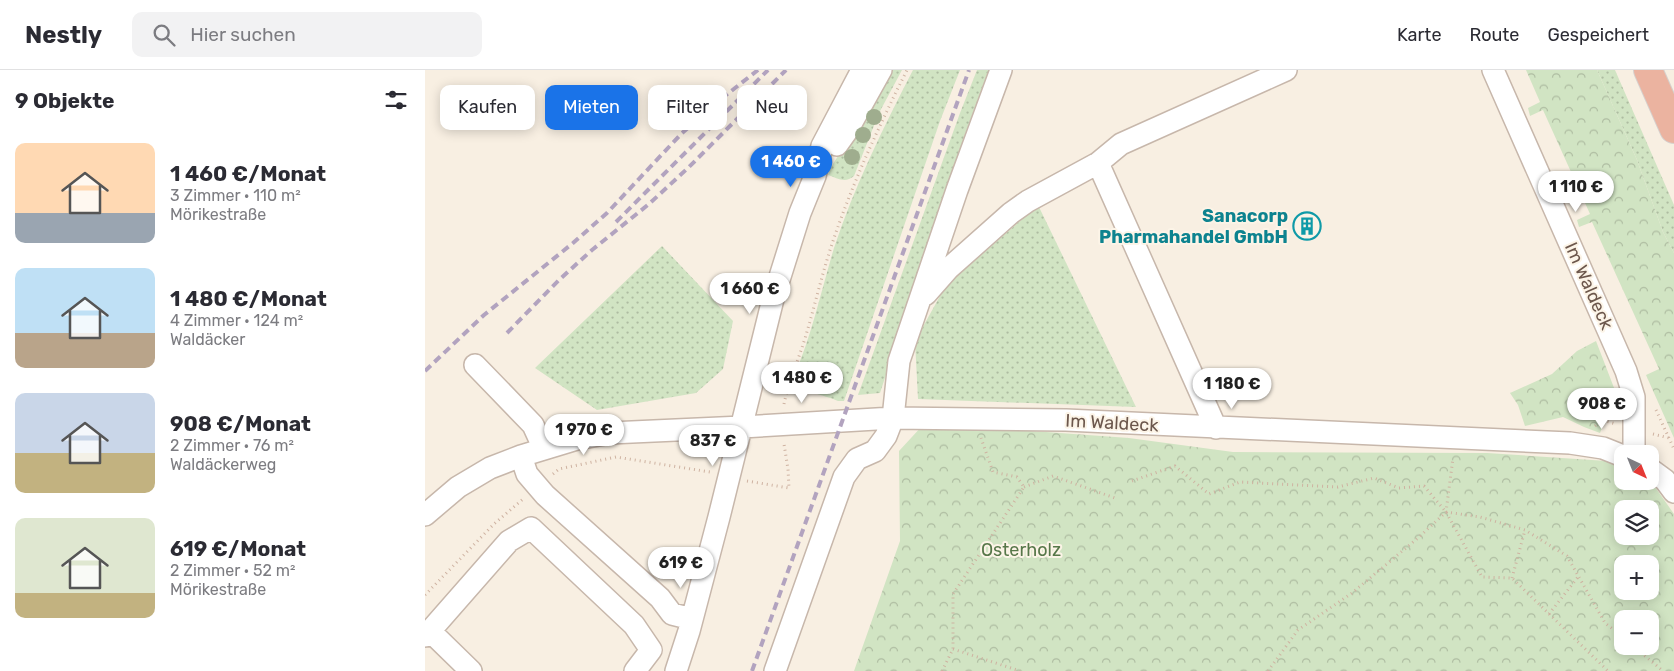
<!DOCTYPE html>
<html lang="de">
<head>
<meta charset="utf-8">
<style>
	body { margin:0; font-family:Rubik,sans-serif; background:#f2f2f3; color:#2b2b33; height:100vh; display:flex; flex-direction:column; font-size:19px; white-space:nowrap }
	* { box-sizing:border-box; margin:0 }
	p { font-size:16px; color:#7c7c81 }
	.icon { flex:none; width:28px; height:28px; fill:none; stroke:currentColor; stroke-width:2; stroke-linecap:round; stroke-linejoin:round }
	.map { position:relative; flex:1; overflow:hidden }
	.panel { display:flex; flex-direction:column; background:#fff; width:425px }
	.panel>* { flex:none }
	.hud { position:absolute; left:15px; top:15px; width:475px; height:45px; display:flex; gap:10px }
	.needle { width:32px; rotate:137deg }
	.buttons { position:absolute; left:1189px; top:375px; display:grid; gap:10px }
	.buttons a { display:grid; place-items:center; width:45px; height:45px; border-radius:10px; background:#fff; box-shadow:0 2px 12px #0003; font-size:25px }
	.price { position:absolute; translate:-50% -42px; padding:0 11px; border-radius:18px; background:#fff; color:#222; font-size:16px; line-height:32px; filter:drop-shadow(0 1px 2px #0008) }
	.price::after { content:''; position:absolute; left:50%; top:30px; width:15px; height:11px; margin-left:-8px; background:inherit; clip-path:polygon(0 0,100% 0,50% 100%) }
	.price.active { background:#1a73e8; color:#fff }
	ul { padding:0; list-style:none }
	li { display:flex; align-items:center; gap:15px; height:125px; padding:0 15px }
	li span { display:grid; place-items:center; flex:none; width:140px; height:100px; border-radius:10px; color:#555 }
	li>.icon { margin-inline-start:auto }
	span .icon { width:60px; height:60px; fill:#fffc; stroke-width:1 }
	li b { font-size:21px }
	h2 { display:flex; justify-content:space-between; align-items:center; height:60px; padding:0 15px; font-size:21px }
	.tag { padding:0 18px; border-radius:10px; background:#fff; box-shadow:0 2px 12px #0003; font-size:18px; line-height:45px }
	.tag.active { background:#1a73e8; color:#fff }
	header { display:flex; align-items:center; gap:30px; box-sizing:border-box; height:70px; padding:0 25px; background:#fff; border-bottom:1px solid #e1e1e2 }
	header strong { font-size:24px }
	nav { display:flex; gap:28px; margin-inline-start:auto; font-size:18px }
	.search { width:350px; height:45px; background:#f2f2f3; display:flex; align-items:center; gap:12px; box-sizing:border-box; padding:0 18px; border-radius:10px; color:#7c7c81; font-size:19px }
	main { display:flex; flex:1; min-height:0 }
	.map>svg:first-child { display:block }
</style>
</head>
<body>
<header>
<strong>Nestly</strong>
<div class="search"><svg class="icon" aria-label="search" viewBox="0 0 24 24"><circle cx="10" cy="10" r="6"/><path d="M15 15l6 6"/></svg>Hier suchen</div>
<nav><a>Karte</a><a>Route</a><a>Gespeichert</a></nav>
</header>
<main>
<section class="panel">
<h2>9 Objekte<svg class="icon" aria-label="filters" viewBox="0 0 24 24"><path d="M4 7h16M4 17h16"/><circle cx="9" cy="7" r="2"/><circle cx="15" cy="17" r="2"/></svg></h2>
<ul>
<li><span style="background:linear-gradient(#ffd9b3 70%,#9aa5b1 0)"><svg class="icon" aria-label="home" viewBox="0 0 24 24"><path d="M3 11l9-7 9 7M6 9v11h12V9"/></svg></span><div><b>1 460 €/Monat</b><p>3 Zimmer · 110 m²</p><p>Mörikestraße</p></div></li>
<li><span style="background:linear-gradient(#bfe0f5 65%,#b9a48a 0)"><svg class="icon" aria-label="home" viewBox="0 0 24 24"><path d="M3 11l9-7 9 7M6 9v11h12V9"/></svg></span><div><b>1 480 €/Monat</b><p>4 Zimmer · 124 m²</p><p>Waldäcker</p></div></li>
<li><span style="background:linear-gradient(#c9d6e8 60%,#c2b280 0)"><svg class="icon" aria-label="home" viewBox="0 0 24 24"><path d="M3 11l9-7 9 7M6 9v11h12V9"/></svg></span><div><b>908 €/Monat</b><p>2 Zimmer · 76 m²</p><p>Waldäckerweg</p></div></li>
<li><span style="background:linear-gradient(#dfe7d0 75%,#c2b280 0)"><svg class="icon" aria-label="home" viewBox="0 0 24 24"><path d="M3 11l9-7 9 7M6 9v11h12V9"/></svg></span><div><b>619 €/Monat</b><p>2 Zimmer · 52 m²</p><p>Mörikestraße</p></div></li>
</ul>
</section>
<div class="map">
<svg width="1249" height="601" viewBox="0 0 1249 601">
	<defs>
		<pattern id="grass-dots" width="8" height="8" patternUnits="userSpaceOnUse" patternTransform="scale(1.25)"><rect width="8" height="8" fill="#d1e4c3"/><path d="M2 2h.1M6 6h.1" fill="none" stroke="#aebca1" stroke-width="1.8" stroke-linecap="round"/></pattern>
		<pattern id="forest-crowns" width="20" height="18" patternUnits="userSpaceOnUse" patternTransform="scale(1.25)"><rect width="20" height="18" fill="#d1e4c3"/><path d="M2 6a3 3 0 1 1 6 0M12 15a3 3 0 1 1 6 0" fill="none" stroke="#aebca1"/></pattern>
	</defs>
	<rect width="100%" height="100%" fill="#f8efe2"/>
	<path fill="url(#grass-dots)" d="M 463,0 L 477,0 L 454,43 L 429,106 C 420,114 412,108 403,105 L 408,94 L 446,33 Z
		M 488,0 L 535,0 L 515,51 L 419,331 L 413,331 C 401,325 369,321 369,306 C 387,265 396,221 409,178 C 429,117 458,58 488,0 Z
		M 552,0 L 564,0 L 540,64 L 455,323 L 433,325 L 535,43 Z
		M 1172,0 L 1190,0 L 1249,135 L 1249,183 L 1238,162 L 1212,90 Z
		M 613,135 L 711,337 L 493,329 L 490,271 L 520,217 Z
		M 237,176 L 308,251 L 298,299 L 271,323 L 172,340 L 110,298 Z"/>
	<path fill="url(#forest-crowns)" fill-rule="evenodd" d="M 1101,0 L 1172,0 L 1212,90 L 1238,162 L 1249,183 L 1249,368 L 1221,305 L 1234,299 L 1167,152 L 1154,157 L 1152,150 L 1165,144 L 1118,40 L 1105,46 L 1103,38 L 1115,32 Z
		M 1171,271 L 1191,323 L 1175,363 L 1159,357 L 1138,347 L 1100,356 L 1093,335 L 1085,323 L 1127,304 L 1152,281 Z
		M 498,355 L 621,362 L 704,368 L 808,382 L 1062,383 L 1182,391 L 1197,399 L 1198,411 L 1223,411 L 1228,414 L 1249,444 L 1249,601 L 429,601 L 475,471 L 474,381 ZM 1198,439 L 1225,439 L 1225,466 L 1198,466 ZM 1198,494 L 1225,494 L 1225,521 L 1198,521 ZM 1198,549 L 1225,549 L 1225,576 L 1198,576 Z"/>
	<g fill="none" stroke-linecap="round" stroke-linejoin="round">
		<g stroke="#c7b7ab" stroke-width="24">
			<path id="minor" d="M 1068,0 L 1201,301 L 1209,327 L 1209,384
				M 412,75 L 422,61 L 456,0
				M 673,93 L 791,358
				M 501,224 L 523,199 L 586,143 L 603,131 L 673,93 L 696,74 L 861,0
				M 50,295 L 108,355 L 119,379
				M 96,386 L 102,404 L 120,425 L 235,528 L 247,544 L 267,549
				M 1225,399 L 1240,410 L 1249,422
				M 0,445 L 33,417 L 65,398 L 96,386 L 152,369 L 185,363 L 317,357 L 468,348 L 641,350 L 1145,373 L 1178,378 L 1198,386
				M 5,561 L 84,471 L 106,458 L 209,555 L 226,580 L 210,601
				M 0,566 L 5,561 L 46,601
				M 251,601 L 264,561 L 294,447 L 348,229 L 375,143 L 390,106 L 397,76 L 437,0
				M 350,601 L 419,407 L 432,389 L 450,381 L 461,366 L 468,348 L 474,291 L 532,120 L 576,0"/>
		</g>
		<g stroke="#d6d0cd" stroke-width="30">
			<path id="highway" d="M 1223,0 L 1249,59"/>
		</g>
		<path stroke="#ceb2a1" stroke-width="3" stroke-dasharray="1 4" stroke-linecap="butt" d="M 359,334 C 364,310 374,289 381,265 C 390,235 397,204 407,174 C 427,114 454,56 482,0
			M 1231,340 L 1249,379
			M 1177,350 L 1187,337
			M 1170,356 L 1177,350 L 1191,354
			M 1228,364 L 1244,368
			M 128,404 L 134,399 L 191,387 L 285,402
			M 322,411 L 364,418 L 363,399 L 359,374
			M 707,411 L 750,396 L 784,424 L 815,412 L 913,417 L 949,408 L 974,418 L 999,416 L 1021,442 L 1057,507 L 1087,508 L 1183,601
			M 599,417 L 628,406 L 690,428
			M 1021,442 L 1055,447 L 1100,460 L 1142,486 L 1180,553 L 1198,567
			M 1087,508 L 1100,460
			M 0,525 L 69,454 L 98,429
			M 1124,544 L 1153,507
			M 1208,576 L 1238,601
			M 528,579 L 595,601
			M 517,601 L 528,579 L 528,524 L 599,417 L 592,407 L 568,402 L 556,368
			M 843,601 L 873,560 L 927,523 L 993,468 L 1021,442 L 1028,388"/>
		<use href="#minor" stroke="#fff" stroke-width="21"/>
		<use href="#highway" stroke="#ebb3a0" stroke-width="28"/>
		<path stroke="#b2a3bf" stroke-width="4" stroke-dasharray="8 5" stroke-linecap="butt" d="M 191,152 L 343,0
			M 82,263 L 134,210 L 167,180 L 224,134 L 264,97 L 361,0
			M 0,301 L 59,245 L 148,173 L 182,143 L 257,63 L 296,29 L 333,0
			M 327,601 L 544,0"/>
	</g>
	<g fill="#9fad8e">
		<circle cx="449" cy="47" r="8"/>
		<circle cx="438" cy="65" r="8"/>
		<circle cx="427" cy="87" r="8"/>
	</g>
	<defs>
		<g id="building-ring" transform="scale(1.4375)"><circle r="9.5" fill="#fcf4e7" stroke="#0f9aa8" stroke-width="1.5"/><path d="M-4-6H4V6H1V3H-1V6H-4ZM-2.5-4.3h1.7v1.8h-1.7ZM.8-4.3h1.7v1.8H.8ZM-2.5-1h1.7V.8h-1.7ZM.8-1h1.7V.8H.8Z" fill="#0f9aa8"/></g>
	</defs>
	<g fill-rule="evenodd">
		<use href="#building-ring" x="882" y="156"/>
	</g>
	<g text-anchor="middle" stroke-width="4" stroke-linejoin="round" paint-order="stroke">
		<g font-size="18" font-weight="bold" fill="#0d838f" stroke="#fcf4e7" text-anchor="end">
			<text x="863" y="152">Sanacorp<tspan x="863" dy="21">Pharmahandel GmbH</tspan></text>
		</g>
		<g font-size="18" fill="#6c574c" stroke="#fcf4e7">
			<text transform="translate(1164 216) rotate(66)" y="6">Im Waldeck</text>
			<text transform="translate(687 353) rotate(3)" y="6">Im Waldeck</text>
		</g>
		<g font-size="18" fill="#577749" stroke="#fcf4e7">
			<text x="596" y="486">Osterholz</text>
		</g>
	</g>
</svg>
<div class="buttons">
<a><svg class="needle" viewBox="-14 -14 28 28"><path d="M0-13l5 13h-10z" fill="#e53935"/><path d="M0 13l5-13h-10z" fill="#7c7c81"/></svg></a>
<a><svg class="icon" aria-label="layers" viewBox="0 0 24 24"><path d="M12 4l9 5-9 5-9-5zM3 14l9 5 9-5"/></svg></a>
<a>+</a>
<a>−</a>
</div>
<b class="price active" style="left:366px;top:118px">1 460 €</b>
<b class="price" style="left:1151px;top:143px">1 110 €</b>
<b class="price" style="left:325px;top:245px">1 660 €</b>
<b class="price" style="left:377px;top:334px">1 480 €</b>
<b class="price" style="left:807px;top:340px">1 180 €</b>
<b class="price" style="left:1177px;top:360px">908 €</b>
<b class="price" style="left:159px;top:386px">1 970 €</b>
<b class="price" style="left:288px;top:397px">837 €</b>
<b class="price" style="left:256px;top:519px">619 €</b>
<div class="hud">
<a class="tag">Kaufen</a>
<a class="tag active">Mieten</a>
<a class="tag">Filter</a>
<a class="tag">Neu</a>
</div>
</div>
</main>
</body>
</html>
